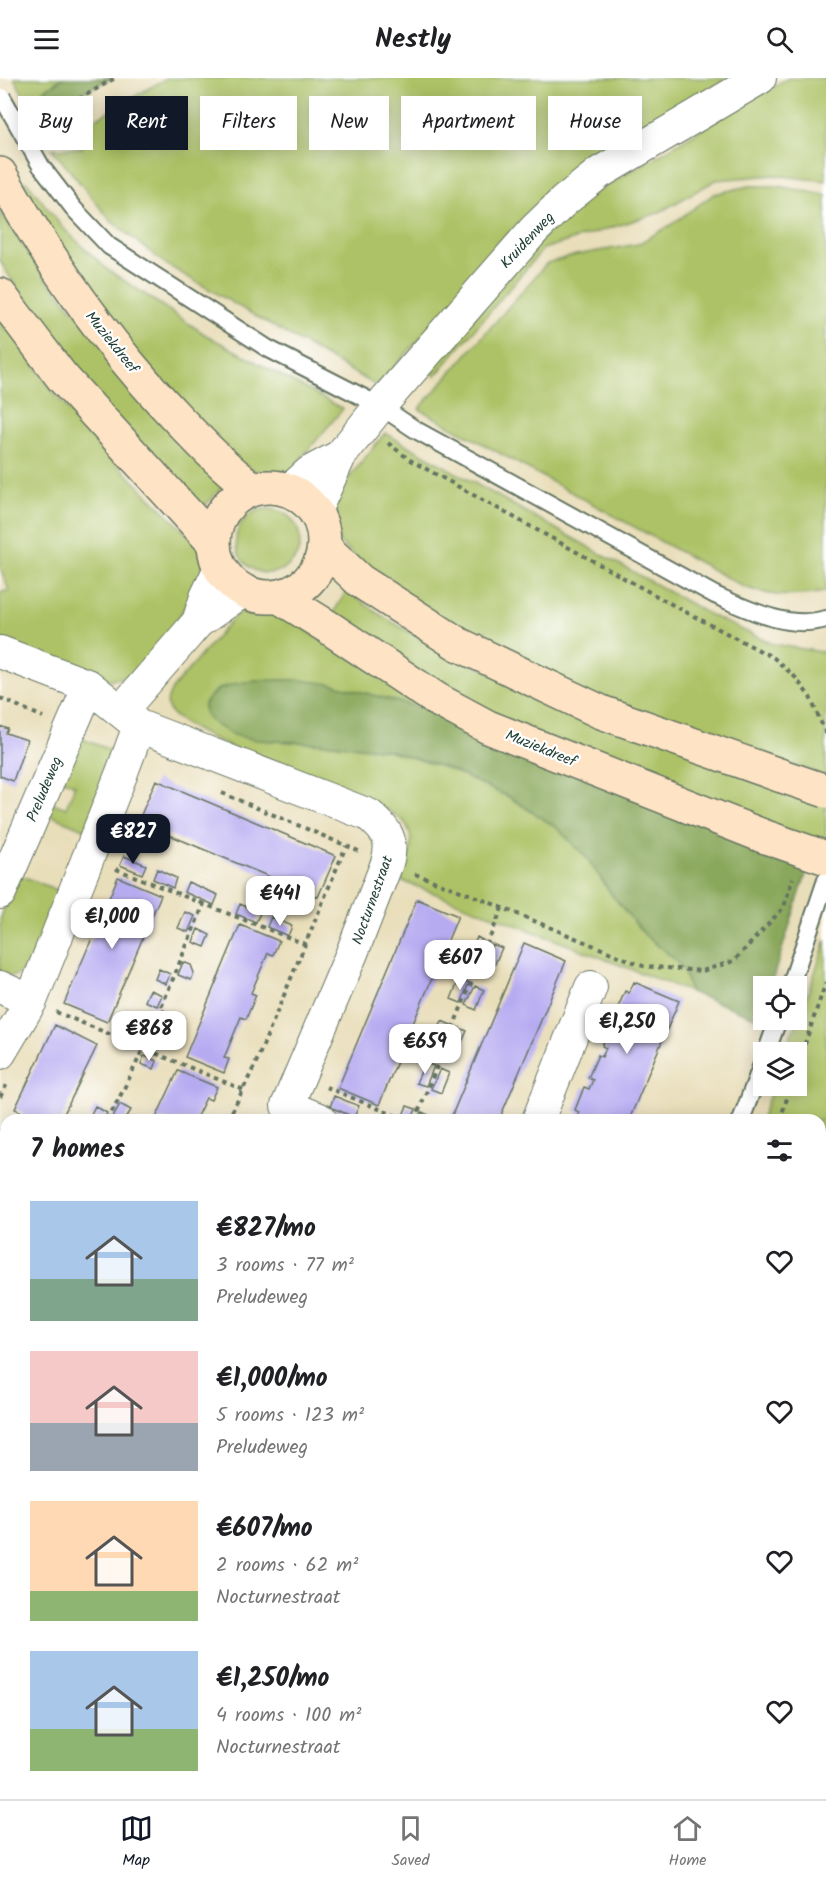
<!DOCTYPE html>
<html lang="en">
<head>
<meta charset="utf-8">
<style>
	body { margin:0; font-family:Kalam,sans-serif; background:#f2f2f2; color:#202124; height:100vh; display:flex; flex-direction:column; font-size:22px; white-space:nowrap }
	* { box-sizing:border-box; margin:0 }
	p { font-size:20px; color:#757577 }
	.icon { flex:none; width:33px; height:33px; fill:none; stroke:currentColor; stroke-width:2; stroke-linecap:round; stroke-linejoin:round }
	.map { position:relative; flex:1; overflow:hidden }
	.sheet { position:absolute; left:0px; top:1036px; width:826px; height:686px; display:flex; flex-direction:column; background:#fff; border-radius:18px 18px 0 0; box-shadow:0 3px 15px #0003 }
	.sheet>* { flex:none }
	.banner { position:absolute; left:18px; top:18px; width:790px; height:54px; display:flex; gap:12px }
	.buttons { position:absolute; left:753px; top:898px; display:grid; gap:12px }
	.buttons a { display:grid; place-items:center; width:54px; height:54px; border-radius:0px; background:#fff; box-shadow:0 3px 15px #0003; font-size:30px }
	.price { position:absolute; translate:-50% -51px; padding:0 14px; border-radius:12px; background:#fff; color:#222; font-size:20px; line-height:39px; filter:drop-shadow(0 2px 3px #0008) }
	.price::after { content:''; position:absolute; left:50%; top:36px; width:18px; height:14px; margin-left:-9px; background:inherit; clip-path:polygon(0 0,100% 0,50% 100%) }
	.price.active { background:#111827; color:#fff }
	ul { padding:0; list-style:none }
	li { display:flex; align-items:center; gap:18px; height:150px; padding:0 30px }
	li span { display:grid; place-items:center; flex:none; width:168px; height:120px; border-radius:0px; color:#555 }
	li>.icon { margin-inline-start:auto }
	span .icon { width:72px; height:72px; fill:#fffc; stroke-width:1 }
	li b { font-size:26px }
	h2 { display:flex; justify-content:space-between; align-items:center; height:72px; padding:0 30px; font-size:26px }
	.chip { padding:0 21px; border-radius:0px; background:#fff; box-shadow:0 3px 15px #0003; font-size:21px; line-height:54px }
	.chip.active { background:#111827; color:#fff }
	header { display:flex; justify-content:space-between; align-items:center; height:78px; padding:0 30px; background:#fff; font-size:27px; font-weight:700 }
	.tab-bar { display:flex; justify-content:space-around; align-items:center; height:84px; border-top:2px solid #e0e0e0; background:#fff; font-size:16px; color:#757577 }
	.tab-bar a { display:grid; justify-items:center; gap:3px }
	.tab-bar .active { color:#111827 }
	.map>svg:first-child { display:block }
</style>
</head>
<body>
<header><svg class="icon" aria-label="menu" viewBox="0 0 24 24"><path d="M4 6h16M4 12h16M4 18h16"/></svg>Nestly<svg class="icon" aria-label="search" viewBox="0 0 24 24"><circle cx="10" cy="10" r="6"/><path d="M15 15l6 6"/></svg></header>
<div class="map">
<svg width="826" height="1721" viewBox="0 0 826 1721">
	<rect width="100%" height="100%" fill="#fff"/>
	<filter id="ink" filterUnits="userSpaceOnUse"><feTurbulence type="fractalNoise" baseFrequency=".0167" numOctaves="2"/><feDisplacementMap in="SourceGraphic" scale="12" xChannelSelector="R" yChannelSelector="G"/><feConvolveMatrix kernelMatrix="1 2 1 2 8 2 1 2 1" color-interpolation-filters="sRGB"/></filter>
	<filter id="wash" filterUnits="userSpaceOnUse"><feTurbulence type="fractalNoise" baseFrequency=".008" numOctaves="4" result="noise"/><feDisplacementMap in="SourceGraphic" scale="24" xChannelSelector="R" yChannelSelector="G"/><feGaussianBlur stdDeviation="1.35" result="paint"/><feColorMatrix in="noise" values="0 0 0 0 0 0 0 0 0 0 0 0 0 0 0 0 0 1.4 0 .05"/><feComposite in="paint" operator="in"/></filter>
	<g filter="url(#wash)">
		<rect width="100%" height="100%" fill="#e9deba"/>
		<path fill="#adc266" stroke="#66804d" stroke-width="1.5" d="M 14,0 L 63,0 L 43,13 L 45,33 L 34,36 Z
			M 167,0 L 729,0 L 632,54 L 561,105 L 377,308 L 167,187 L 111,143 L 52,71 L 82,70 L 77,65 L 55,64 Z
			M 788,0 L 826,0 L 826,103 L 773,97 L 716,102 L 658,135 L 543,171 L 435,298 L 429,291 L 569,130 Z
			M 15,104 L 27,104 L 63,150 L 108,192 L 206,257 L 343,331 L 287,397 L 255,393 L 233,383 L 125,263 Z
			M 749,108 L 778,108 L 826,117 L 826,514 C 793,519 776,520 744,509 L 419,331 L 547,185 L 576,177 L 638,166 L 669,148 L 714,116 Z
			M 0,133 L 47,202 L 226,405 L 199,434 L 101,324 L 62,265 L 17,210 L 0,183 Z
			M 0,237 L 54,315 L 101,370 L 198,467 L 203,483 L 203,499 C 187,524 159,577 137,594 C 128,600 117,601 106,602 L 0,561 L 0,515 L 9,512 L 0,490 Z
			M 385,355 L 712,538 L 773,566 L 821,574 L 826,573 L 826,698 L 620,634 L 404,523 L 340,465 L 333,444 L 333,435 L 340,411 Z
			M236 463a32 32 0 1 1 64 0a32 32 0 1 1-64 0Z
			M 347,512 L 377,535 L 451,579 L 826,721 L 826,768 L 468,629 L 332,537 Z
			M 255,527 L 267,527 L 425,626 L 417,629 C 357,612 312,597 248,604 C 237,605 221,607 213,615 C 209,618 207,622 204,626 L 205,636 L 256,662 L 333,666 L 388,672 L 446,690 L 509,719 L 556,749 L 587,780 L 612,817 L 645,857 L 672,879 L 683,891 L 690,914 L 400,802 C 406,785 418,762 405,745 C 396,734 369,724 356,719 C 323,706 183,656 169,632 C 165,624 169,618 172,611 L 241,531 Z
			M 80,660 L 115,674 L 86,752 L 45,735 L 50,724 L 66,730 L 75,707 L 59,700 Z
			M 19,797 L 62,814 L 30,889 L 14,898 L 0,897 L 0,841 Z
			M 826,862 L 826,1291 L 821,1294 L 820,1042 L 761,1042 L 773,1008 L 796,1008 L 796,975 L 785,975 L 791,956 L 797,947 Z
			M 826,1365 L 826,1421 L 821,1424 L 821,1368 Z
			M 6,1586 L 6,1677 L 0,1680 L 0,1589 Z
			M 6,1693 L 6,1716 L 58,1716 L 49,1721 L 0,1721 L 0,1697 Z
			M 187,1716 L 284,1716 L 275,1721 L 178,1721 Z"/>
		<path fill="#8aa85b" stroke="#547248" stroke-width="1.5" d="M 63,0 L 112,0 L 45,33 L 43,13 Z
			M 266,602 L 300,602 L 332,606 L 417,629 L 425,626 L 811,780 L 770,909 L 764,909 L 763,930 L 760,941 L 690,914 L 683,891 L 672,879 L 645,857 L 612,817 L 587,780 L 556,749 L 509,719 L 446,690 L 388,672 L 333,666 L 256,662 L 233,657 L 214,646 L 205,636 L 204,626 C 220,604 241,605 266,602 Z"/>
		<path fill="#6cb5e4" stroke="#46798c" stroke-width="1.5" d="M 826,1291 L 826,1365 L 821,1368 L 821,1294 Z
			M 54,1716 L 187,1716 L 178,1721 L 45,1721 Z
			M 692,1716 L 750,1716 L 753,1721 L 695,1721 Z"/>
		<g id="blocks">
			<path fill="#b6aaf1" d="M 0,648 L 8,651 L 6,655 L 27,662 L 13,703 L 0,698 Z
				M 156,702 L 336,778 L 318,819 L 138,744 Z
				M 127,738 L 134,741 L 125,762 L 118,759 Z
				M 124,778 L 146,787 L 142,796 L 120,787 Z
				M 157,791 L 176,800 L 173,810 L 153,801 Z
				M 118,799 L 161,817 L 107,944 L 64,926 Z
				M 188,804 L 218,817 L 214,827 L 184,814 Z
				M 417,821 L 458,838 L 379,1027 L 338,1010 Z
				M 240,826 L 260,835 L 256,844 L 236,836 Z
				M 185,834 L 195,838 L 188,854 L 178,850 Z
				M 271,839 L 292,848 L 288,858 L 267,849 Z
				M 240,847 L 279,863 L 273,877 L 268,875 L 251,915 L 256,917 L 246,941 L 241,939 L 224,980 L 229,981 L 224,995 L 185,979 Z
				M 198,851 L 210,857 L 205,869 L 193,864 Z
				M 477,859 L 486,864 L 478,884 L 469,879 Z
				M 524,865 L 566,883 L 513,1009 L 499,1042 L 450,1042 Z
				M 492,866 L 502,870 L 493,890 L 484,886 Z
				M 183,884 L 191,887 L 194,895 L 191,902 L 178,897 Z
				M 159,891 L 170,896 L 166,906 L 155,901 Z
				M 459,901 L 469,905 L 461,925 L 451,921 Z
				M 634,904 L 679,923 L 652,987 L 629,1042 L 576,1042 L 579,1034 L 575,1032 L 584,1009 L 589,1011 L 593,1002 L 588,1000 L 598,977 L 602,979 L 606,970 L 602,968 L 611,945 L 616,947 L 620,938 L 615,936 L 625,913 L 629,915 Z
				M 475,908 L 484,912 L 476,932 L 466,927 Z
				M 150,912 L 162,917 L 157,928 L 145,923 Z
				M 163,932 L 177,938 L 173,946 L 160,940 Z
				M 442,943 L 451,947 L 443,967 L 434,963 Z
				M 135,945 L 148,950 L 143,964 L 129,958 Z
				M 55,947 L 97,968 L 61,1042 L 20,1042 L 24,1035 L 15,1031 Z
				M 457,949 L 467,953 L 458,973 L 449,969 Z
				M 144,978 L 157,983 L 154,991 L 141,986 Z
				M 425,985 L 434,988 L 426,1008 L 416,1005 Z
				M 440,991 L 449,995 L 441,1015 L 431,1011 Z
				M 178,993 L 217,1009 L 211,1022 L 206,1020 L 195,1042 L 155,1042 Z
				M 334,1018 L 359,1028 L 354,1039 L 330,1029 Z
				M 120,1026 L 131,1032 L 125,1042 L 111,1042 Z
				M 95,1028 L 107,1035 L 103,1042 L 90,1038 Z
				M 407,1028 L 416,1031 L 412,1041 L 403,1037 Z
				M 422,1034 L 431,1038 L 429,1042 L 418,1042 Z
				M 6,1045 L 6,1116 L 0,1123 L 0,1052 Z
				M 6,1224 L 6,1278 L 0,1282 L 0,1229 Z
				M 2,1410 L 6,1414 L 6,1473 L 0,1476 L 0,1412 Z
				M 824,1596 L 826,1600 L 826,1635 L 820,1638 L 820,1598 Z
				M 826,1665 L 826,1700 L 820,1703 L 820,1668 Z
				M 575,1716 L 584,1716 L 586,1721 L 566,1721 Z"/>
		</g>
	</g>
	<g filter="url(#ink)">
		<use href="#blocks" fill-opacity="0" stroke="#667563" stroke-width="1.5"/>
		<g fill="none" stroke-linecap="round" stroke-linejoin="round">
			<g stroke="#667563" stroke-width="20">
				<path id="service" d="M 41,88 L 74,131 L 109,168 L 267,270 L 380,328 L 416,352 L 715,517 C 749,532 789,552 826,541
					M 790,909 L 826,802
					M 766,975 L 778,942
					M 741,1042 L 764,981
					M 0,1573 L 6,1570"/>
			</g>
			<g stroke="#667563" stroke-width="34">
				<path id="minor" d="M 290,412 L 310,394 L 340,378
					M 315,433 L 340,378 L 380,328 L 534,152 L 564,123 L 599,95 L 760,0
					M 198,544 L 206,519 L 220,490
					M 0,574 L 89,608 L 139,648 L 369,737 C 387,753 394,761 387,785 L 352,875 L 287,1028 L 321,1042
					M 121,633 L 198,544 L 243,513
					M 0,815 L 89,608
					M 0,909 L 31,923
					M 0,975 L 31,923 L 121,697 L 139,648
					M 538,1042 L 591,909
					M 0,1367 L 6,1363
					M 820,1434 L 826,1432
					M 820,1509 L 826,1518
					M 481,1716 L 484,1721
					M 305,1721 L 314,1716"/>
			</g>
			<g stroke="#667563" stroke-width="36">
				<path id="secondary" d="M 0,96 C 50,185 108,268 179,342 C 202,366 225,390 252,410
					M 0,217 L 62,299 L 213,464
					M214 464a55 55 0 1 1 110 0a55 55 0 1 1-110 0Z
					M 324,469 L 360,503 L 458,566 L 601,634 L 782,698
					M 278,518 L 328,549 L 436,621 L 488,649 L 763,758"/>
			</g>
			<path stroke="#667563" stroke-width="4" stroke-dasharray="4.5 4.5" stroke-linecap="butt" d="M 40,44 L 115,0
				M 388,365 L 410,382 L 682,532 L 774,580 L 795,599 L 810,619 L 826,656
				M 0,620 L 43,639
				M 222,715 L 361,774
				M 116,791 L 204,826
				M 415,796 L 474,818 L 643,888 L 702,893 L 734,883 L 784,829 L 793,800
				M 56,934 L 244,1012
				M 796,992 L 826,904
				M 326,1009 L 406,1042
				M 0,1019 L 8,1004
				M 107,1042 C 146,974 173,898 204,826 L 305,866
				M 228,1042 L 255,987 L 346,768
				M 415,1042 L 502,830
				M 780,1042 L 791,1008
				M 0,1174 L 6,1168
				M 0,1309 L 6,1305
				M 0,1689 L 6,1685"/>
			<use href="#service" stroke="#fff" stroke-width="16"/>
			<use href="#minor" stroke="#fff" stroke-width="32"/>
			<use href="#secondary" stroke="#fee4c5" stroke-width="33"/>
			<g stroke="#667563" stroke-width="20" stroke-linecap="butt">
				<path id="service-bridge" d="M 2,19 L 41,88"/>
			</g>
			<g stroke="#667563" stroke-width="36" stroke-linecap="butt">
				<path id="secondary-bridge" d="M 782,698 L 826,713
					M 763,758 L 826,780"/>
			</g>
			<use href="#service-bridge" stroke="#fff" stroke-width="16"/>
			<use href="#secondary-bridge" stroke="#fee4c5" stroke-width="33"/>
		</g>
	</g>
	<g text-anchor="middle" stroke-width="4.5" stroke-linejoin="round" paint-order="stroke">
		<g font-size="15" fill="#1f3d34" stroke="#fff">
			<text transform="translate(527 162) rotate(-47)" y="5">Kruidenweg</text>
			<text transform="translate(112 264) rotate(51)" y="5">Muziekdreef</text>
			<text transform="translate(541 670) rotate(22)" y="5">Muziekdreef</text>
			<text transform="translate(44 711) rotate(-67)" y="5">Preludeweg</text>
			<text transform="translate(372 822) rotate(-70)" y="5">Nocturnestraat</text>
		</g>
	</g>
</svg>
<div class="buttons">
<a><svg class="icon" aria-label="locate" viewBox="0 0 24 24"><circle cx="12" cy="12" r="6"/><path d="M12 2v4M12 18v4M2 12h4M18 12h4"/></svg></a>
<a><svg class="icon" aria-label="layers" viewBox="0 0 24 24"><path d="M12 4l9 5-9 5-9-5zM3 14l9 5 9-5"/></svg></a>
</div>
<b class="price active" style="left:133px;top:787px">€827</b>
<b class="price" style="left:280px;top:849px">€441</b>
<b class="price" style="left:112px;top:872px">€1,000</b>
<b class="price" style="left:460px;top:913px">€607</b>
<b class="price" style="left:627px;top:977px">€1,250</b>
<b class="price" style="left:149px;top:984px">€868</b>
<b class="price" style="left:425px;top:997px">€659</b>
<div class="banner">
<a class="chip">Buy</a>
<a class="chip active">Rent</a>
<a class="chip">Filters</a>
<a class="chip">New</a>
<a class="chip">Apartment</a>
<a class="chip">House</a>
</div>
<section class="sheet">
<h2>7 homes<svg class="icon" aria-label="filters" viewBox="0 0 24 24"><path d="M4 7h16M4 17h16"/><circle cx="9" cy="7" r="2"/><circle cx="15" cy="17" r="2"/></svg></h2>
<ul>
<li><span style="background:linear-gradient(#a9c7e8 65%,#7fa58c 0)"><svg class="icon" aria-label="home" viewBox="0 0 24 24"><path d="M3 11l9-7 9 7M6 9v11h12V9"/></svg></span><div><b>€827/mo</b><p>3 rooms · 77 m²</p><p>Preludeweg</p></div><svg class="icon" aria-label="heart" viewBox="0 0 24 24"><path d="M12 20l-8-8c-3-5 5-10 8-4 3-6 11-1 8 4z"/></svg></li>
<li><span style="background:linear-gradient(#f6c9c9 60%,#9aa5b1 0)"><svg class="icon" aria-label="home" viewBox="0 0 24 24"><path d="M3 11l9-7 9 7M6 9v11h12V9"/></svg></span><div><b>€1,000/mo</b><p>5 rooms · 123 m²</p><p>Preludeweg</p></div><svg class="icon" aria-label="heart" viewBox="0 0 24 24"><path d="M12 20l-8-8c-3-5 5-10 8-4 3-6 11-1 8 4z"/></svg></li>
<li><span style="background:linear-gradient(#ffd9b3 75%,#8fb573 0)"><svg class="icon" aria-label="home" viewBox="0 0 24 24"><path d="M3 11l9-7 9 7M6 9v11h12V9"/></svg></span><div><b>€607/mo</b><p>2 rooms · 62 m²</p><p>Nocturnestraat</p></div><svg class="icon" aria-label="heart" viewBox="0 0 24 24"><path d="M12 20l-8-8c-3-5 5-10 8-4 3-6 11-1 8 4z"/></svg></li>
<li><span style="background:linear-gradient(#a9c7e8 65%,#8fb573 0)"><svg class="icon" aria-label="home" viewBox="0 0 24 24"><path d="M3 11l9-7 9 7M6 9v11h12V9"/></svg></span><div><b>€1,250/mo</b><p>4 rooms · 100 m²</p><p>Nocturnestraat</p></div><svg class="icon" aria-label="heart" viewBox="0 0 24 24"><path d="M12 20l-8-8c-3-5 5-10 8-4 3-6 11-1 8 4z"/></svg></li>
</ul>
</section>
</div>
<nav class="tab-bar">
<a class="active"><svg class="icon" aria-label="map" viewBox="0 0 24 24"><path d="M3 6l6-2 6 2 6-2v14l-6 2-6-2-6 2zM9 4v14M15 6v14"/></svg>Map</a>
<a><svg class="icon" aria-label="saved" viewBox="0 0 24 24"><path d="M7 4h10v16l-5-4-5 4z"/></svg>Saved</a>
<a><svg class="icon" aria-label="home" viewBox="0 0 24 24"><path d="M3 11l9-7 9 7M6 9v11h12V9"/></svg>Home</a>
</nav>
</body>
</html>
